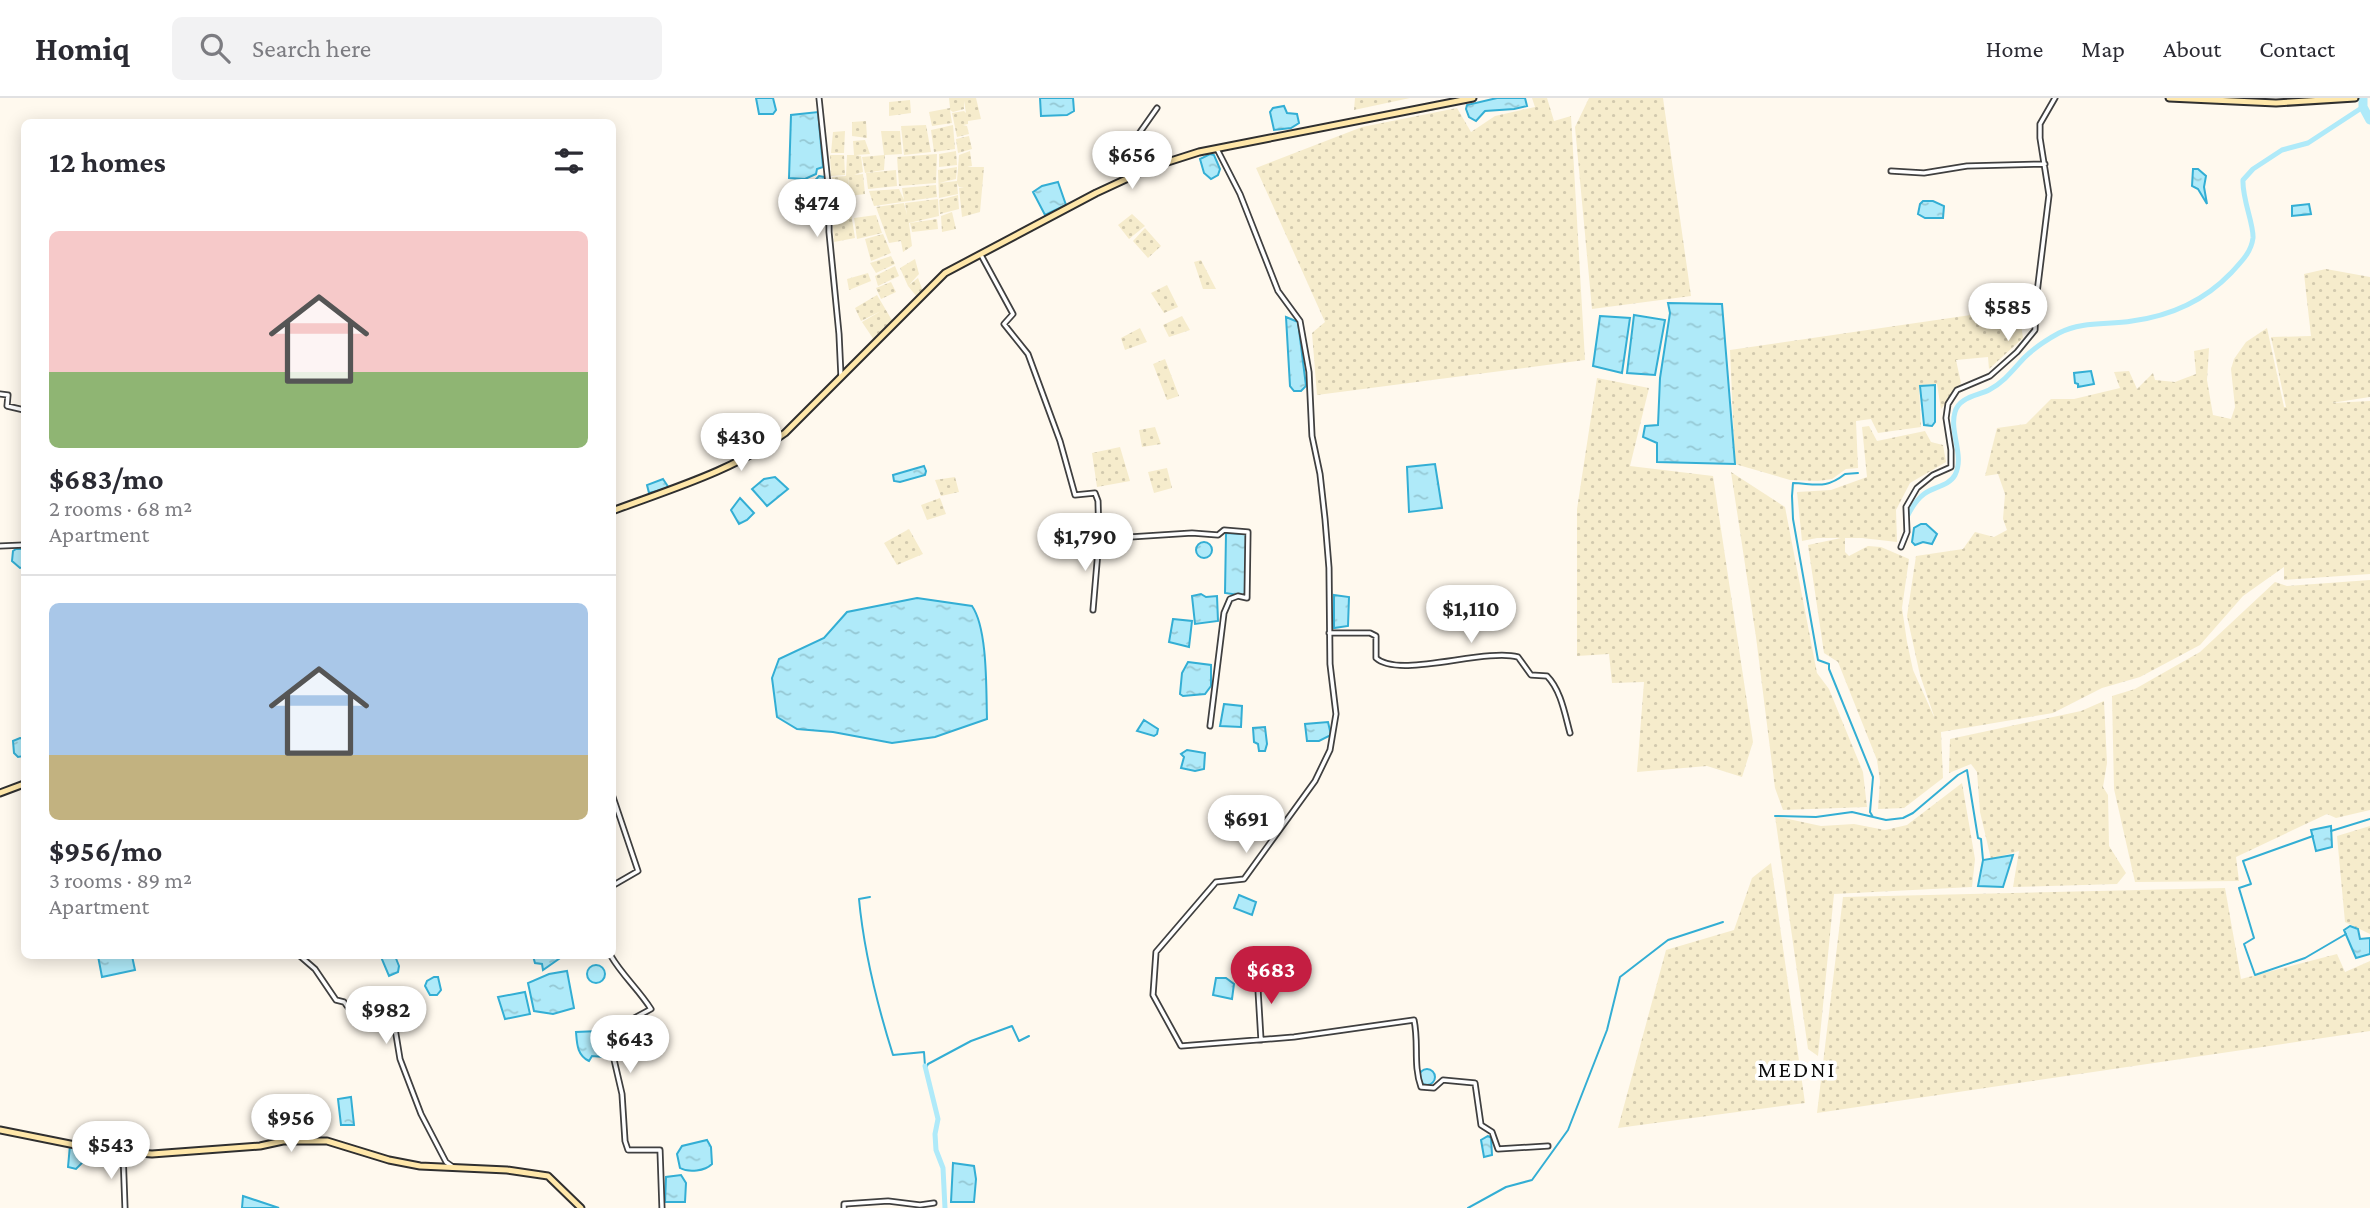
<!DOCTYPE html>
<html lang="en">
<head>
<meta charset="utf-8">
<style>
	body { margin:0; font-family:"Crimson Pro",serif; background:#f2f2f3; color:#2b2b33; height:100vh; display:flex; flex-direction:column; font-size:26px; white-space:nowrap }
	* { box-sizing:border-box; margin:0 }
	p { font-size:23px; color:#7c7c81 }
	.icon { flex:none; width:38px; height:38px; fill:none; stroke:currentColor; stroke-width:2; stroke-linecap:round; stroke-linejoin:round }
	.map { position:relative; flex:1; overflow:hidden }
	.side { position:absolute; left:21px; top:21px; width:595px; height:840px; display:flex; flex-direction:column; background:#fff; border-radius:10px; box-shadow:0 4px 18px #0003 }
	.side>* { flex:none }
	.price { position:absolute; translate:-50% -60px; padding:0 16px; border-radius:24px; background:#fff; color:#222; font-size:23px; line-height:46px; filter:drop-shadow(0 2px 4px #0008) }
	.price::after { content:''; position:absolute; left:50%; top:42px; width:21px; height:16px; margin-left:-10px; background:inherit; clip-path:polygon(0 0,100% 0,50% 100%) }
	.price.on { background:#c41e42; color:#fff }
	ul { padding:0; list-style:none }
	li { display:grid; align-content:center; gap:14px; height:371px; padding:0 28px }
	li+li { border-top:2px solid #e1e1e2 }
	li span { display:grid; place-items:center; height:217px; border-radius:10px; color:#555 }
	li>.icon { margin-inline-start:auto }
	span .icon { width:126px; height:126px; fill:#fffc; stroke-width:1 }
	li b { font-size:30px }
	h2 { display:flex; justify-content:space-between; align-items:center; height:84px; padding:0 28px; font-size:30px }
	header { display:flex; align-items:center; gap:42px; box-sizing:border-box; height:98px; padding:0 35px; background:#fff; border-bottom:2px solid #e1e1e2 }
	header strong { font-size:33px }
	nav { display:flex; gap:38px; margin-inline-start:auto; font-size:24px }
	.search { width:490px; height:63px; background:#f2f2f3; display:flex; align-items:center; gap:18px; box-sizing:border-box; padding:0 24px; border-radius:10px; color:#7c7c81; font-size:26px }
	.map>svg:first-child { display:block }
</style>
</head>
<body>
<header>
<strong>Homiq</strong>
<div class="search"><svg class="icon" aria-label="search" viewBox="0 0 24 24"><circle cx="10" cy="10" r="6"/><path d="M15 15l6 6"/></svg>Search here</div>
<nav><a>Home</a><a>Map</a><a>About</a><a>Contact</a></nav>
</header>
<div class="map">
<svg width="2370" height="1110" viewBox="0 0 2370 1110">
	<defs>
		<pattern id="farmland-dots" width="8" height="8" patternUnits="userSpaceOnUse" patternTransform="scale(1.75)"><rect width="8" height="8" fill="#f6eccc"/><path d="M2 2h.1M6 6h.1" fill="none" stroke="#d2c9ae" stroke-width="1.8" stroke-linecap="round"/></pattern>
		<pattern id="water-ripples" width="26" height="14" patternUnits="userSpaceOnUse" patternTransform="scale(1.75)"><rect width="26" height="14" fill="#afeaf9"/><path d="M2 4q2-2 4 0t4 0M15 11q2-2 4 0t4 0" fill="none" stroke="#95c8d4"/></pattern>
	</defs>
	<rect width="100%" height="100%" fill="#fff9ee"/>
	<path fill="url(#farmland-dots)" d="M 949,0 L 976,0 L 981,21 L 968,23 L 968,26 L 963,27 L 967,28 L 969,36 L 957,39 L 952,15 L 964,13 L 966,15 L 964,3 L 964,11 L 953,14 L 950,12 L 952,25 L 932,28 L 929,14 L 950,10 Z
		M 1355,0 L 1410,0 L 1354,12 Z
		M 1532,0 L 1547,0 L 1554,23 L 1571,18 L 1585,262 L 1317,297 L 1312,235 L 1325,224 L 1256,70 L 1362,29 L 1457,10 L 1471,34 L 1495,18 L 1535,9 Z
		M 1589,0 L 1663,0 L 1691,198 L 1592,211 L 1575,29 Z
		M 910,2 L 911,15 L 889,18 L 889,4 Z
		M 866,23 L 867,40 L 852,38 L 852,24 Z
		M 926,27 L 931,54 L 904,57 L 901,28 Z
		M 953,27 L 955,51 L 934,54 L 931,32 Z
		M 845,33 L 844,55 L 831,55 L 833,34 Z
		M 881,33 L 900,33 L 902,56 L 885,57 L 884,72 L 865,75 L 862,59 L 884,57 Z
		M 969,38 L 972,51 L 958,55 L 956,41 Z
		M 865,42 L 870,56 L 856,57 L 861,58 L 863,74 L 854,77 L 863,76 L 865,96 L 849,98 L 848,78 L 848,98 L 835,99 L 832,79 L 846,78 L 847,57 L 854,57 L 853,43 Z
		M 956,53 L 957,67 L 939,69 L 939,56 Z
		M 970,53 L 972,68 L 967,69 L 984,69 L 980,114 L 962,119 L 959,90 L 964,89 L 959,89 L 957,85 L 958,96 L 939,100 L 938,72 L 957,69 L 956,81 L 939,85 L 957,83 L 959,57 Z
		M 937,56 L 936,85 L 899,88 L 897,59 Z
		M 830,57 L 844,57 L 845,77 L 831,78 Z
		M 896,72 L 897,88 L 868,91 L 866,75 Z
		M 936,87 L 937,99 L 874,108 L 869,93 L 899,91 L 904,102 L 902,90 Z
		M 958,97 L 959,111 L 940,116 L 939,102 Z
		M 850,100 L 852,113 L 831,114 L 833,101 Z
		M 938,101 L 939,118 L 909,125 L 912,148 L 903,154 L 901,143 L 889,145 L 876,109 L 904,105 L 907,117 L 905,105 Z
		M 952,114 L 956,131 L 942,134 L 941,118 Z
		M 832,115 L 851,115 L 855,140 L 834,144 Z
		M 1132,116 L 1145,128 L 1129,141 L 1118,127 Z
		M 876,117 L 882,135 L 857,141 L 854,120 Z
		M 937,121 L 938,131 L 912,134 L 910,125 Z
		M 1145,130 L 1161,148 L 1148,160 L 1133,143 Z
		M 883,136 L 891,155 L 871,163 L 865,141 Z
		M 891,158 L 895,166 L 876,175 L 870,165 Z
		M 915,161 L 919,176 L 909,187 L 918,180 L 923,193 L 917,199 L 908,188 L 900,170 Z
		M 1201,162 L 1216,191 L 1203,191 L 1194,164 Z
		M 895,168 L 899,178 L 878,188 L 875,178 Z
		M 2326,171 L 2370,179 L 2370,299 L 2331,305 L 2370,303 L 2370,476 L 2284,482 L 2284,469 L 2243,498 L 2200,547 L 2140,579 L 2102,590 L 2053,615 L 1941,634 L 1943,680 L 1904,710 L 1878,711 L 1880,683 L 1877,662 L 1838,564 L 1824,555 L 1808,447 L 1841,440 L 1817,440 L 1802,443 L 1797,394 L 1831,392 L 1867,379 L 1862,329 L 1869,328 L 1877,343 L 1925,333 L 1931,344 L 1943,347 L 1946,364 L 1910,385 L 1896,412 L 1897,444 L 1862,440 L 1845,440 L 1845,454 L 1849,458 L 1868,448 L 1881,449 L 1909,461 L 1902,510 L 1907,544 L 1913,572 L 1935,621 L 1920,577 L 1907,518 L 1916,458 L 1963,451 L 1975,434 L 1994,439 L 2007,432 L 2003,421 L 2005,396 L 1998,376 L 1985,378 L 1997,330 L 2026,326 L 2051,301 L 2074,301 L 2120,290 L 2114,274 L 2129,273 L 2137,291 L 2153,275 L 2155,282 L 2175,284 L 2196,276 L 2194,253 L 2209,250 L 2207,282 L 2213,317 L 2231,321 L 2235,309 L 2231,271 L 2234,261 L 2246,244 L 2267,230 L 2284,309 L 2286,309 L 2271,239 L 2311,238 L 2304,176 Z
		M 868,175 L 871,183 L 849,192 L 847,181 Z
		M 891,184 L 896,194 L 881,201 L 876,190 Z
		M 1167,187 L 1178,209 L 1164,215 L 1151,195 Z
		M 877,197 L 893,224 L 874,242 L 862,224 L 881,213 L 861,223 L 855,210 Z
		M 2019,210 L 2023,240 L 1989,271 L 1988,259 L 1956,262 L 1961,285 L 1941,311 L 1937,286 L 1919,287 L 1921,329 L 1878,335 L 1871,321 L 1856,323 L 1858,370 L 1846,371 L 1832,381 L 1818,383 L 1790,382 L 1735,366 L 1730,252 Z
		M 1182,218 L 1190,232 L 1169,239 L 1163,227 Z
		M 1140,230 L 1147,244 L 1125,252 L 1121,240 Z
		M 1165,261 L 1179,298 L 1167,302 L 1153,266 Z
		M 1597,280 L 1649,290 L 1630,368 L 1713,378 L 1753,644 L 1742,679 L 1707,668 L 1637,674 L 1644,584 L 1612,585 L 1609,556 L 1577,558 L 1577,411 Z
		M 1155,329 L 1161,346 L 1142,349 L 1139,332 Z
		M 1120,349 L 1130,383 L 1097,389 L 1092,355 Z
		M 1167,370 L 1172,390 L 1154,395 L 1148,374 Z
		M 1731,374 L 1785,409 L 1817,575 L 1829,591 L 1863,674 L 1867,709 L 1783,712 L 1775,690 L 1756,539 Z
		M 955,379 L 959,394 L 941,398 L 935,382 Z
		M 940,400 L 946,416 L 927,422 L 921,407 Z
		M 909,431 L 923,456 L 897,467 L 884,445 Z
		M 2370,482 L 2370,712 L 2336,720 L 2327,716 L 2236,759 L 2239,783 L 2135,784 L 2114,691 L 2112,598 L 2135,591 L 2200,554 L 2275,484 L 2287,488 Z
		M 2104,603 L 2107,665 L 2103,689 L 2108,697 L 2109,748 L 2126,775 L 2117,786 L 2013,789 L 2019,753 L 1991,761 L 1980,714 L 1977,674 L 1971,666 L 1949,675 L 1950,641 L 2081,613 Z
		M 1962,685 L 1975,761 L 1972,789 L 1834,796 L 1818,958 L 1808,951 L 1775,718 L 1821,728 L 1854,726 L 1885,732 L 1907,727 Z
		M 2370,728 L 2370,836 L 2345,824 L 2337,738 Z
		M 1771,765 L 1805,1005 L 1618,1030 L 1666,852 L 1734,832 L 1752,780 Z
		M 2225,790 L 2241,881 L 2337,856 L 2345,874 L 2370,863 L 2370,933 L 1817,1015 L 1843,799 Z"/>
	<path fill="url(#water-ripples)" stroke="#33aed4" stroke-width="2" d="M 756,0 L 773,0 L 776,12 L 773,16 L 759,16 Z
		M 1040,0 L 1073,0 L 1074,13 L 1067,17 L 1041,18 Z
		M 1497,0 L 1525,0 L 1527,8 L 1514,11 L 1485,13 L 1476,23 L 1469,19 L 1466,11 L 1467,7 Z
		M 1284,8 L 1287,15 L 1297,16 L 1299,25 L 1291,30 L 1274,32 L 1270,14 L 1273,10 Z
		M 818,14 L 823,69 L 817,71 L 816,76 L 805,81 L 789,80 L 791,17 Z
		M 1210,56 L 1214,57 L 1220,71 L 1218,77 L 1211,81 L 1204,75 L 1200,61 Z
		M 2193,71 L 2198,71 L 2206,78 L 2204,89 L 2207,106 L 2198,91 L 2192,88 Z
		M 819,78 L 825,79 L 827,97 L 824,106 L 815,109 L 799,106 L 797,101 Z
		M 1058,84 L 1066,107 L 1045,117 L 1033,94 L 1042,88 Z
		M 1923,103 L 1933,103 L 1944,108 L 1943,120 L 1925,120 L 1918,116 L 1920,106 Z
		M 2309,106 L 2311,116 L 2292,118 L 2292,108 Z
		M 1668,205 L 1722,206 L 1735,366 L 1657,364 L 1657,345 L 1643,339 L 1645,328 L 1658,327 L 1660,280 L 1670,215 Z
		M 1634,217 L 1665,222 L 1655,277 L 1627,275 Z
		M 1600,218 L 1630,220 L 1622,275 L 1593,268 Z
		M 1286,219 L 1298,224 L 1306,288 L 1301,293 L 1294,293 L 1290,288 Z
		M 2091,273 L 2094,286 L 2078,289 L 2078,286 L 2075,285 L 2074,275 Z
		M 1935,287 L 1935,324 L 1932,328 L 1924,327 L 1920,288 Z
		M 1435,366 L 1442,410 L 1409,414 L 1407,369 Z
		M 924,368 L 926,373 L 925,377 L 900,384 L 894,383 L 893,377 Z
		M 775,379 L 788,391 L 767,408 L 752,391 L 764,381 Z
		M 663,381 L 669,390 L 649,395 L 647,387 Z
		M 740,400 L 754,415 L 747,422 L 739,426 L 731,412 Z
		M 1921,426 L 1926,426 L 1937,436 L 1932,446 L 1923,444 L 1915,447 L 1912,444 L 1914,430 Z
		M 1226,435 L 1246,436 L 1246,498 L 1225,495 Z
		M1196 452a8 8 0 1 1 16 0a8 8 0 1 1-16 0Z
		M 16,451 L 24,451 L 24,469 L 20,470 L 12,463 L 13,453 Z
		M 1201,496 L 1206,499 L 1217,498 L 1218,523 L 1195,526 L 1192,498 Z
		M 1334,497 L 1349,499 L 1348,528 L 1334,530 Z
		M 917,500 L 972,508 C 988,531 986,593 987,621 L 935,639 L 892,645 L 833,634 L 797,631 L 777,619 L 772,580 L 779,561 L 824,540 L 847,514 Z
		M 1173,521 L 1192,523 L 1189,549 L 1169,544 Z
		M 1188,564 L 1211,567 L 1211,588 L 1205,596 L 1183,598 L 1180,596 L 1182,575 Z
		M 1224,606 L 1242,608 L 1241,629 L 1220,628 Z
		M 1144,622 L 1158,631 L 1157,636 L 1154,638 L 1137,633 Z
		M 1328,624 L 1331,637 L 1319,643 L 1307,643 L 1305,626 Z
		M 1265,629 L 1267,646 L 1265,653 L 1259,653 L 1258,646 L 1254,644 L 1253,630 Z
		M 20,640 L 24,641 L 24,658 L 18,659 L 14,655 L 13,643 Z
		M 1187,652 L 1205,655 L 1204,671 L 1195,673 L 1181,670 L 1184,659 L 1181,656 Z
		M 2331,728 L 2332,749 L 2316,753 L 2311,732 Z
		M 2013,757 L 2003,789 L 1978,788 L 1983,762 Z
		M 1239,797 L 1256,804 L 1252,817 L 1234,810 Z
		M 2350,828 L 2358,831 L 2360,841 L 2370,840 L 2370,856 L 2356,860 L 2344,832 Z
		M 98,858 L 132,858 L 135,872 L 102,879 Z
		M 385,858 L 395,858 L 399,868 L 398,874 L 389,878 L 381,859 Z
		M 533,858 L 563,858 L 543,872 L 542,866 L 535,865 Z
		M587 876a9 9 0 1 1 18 0a9 9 0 1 1-18 0Z
		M 567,873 L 574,910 L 553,916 L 534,913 L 528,885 L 549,876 Z
		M 434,879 L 438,879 L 441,892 L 437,897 L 430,897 L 425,888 L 427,883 Z
		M 1216,880 L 1226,880 L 1234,886 L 1232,901 L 1213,897 Z
		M 525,894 L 530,916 L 505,921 L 498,899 Z
		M 599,933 L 603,959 L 592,958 L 589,963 C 577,957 577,946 576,934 Z
		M1419 979a8 8 0 1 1 16 0a8 8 0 1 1-16 0Z
		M 351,999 L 354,1027 L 341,1027 L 338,1001 Z
		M 1488,1038 L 1491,1040 L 1492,1057 L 1484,1059 L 1481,1042 Z
		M 707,1042 L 711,1049 L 712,1066 C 705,1073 689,1075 680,1070 L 677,1056 L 682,1048 Z
		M 70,1047 L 80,1050 L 83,1064 L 76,1071 L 68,1069 Z
		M 953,1065 L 974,1068 L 976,1081 L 974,1104 L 951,1104 Z
		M 681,1077 L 686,1085 L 685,1104 L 665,1104 L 666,1079 Z
		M 243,1098 L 279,1110 L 242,1110 Z"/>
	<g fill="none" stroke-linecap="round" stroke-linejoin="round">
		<path stroke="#33aed4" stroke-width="2" d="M 1858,375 L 1845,376 C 1826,391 1817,386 1793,385 L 1792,398 L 1793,421 L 1818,562 L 1829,566 L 1829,571 L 1873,679 L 1870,714 L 1873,719
			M 1775,718 L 1816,719 L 1852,714 L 1886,722 L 1903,720 L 1913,715 L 1958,677 L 1967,672 L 1978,740 L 1981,741 L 1983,762
			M 2331,733 L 2370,721
			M 2313,738 L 2243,763 L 2251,786 L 2239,790 L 2254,840 L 2244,846 L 2255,877 L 2305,860 L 2346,836
			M 870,799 L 859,801 C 864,855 877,906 893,957 L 924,954 L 925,968
			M 925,972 L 928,966 L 971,943 L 1012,928 L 1019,943 L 1029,938
			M 1468,1110 L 1506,1089 L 1532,1082 L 1568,1032 L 1607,932 L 1620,879 L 1668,842 L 1723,824"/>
		<path stroke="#afeaf9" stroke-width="5" d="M 1908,417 C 1912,409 1916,402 1924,396 C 1933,389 1949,388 1955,377 C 1965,358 1949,334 1955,314 C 1959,299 1977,298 1989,292 C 2004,284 2013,272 2024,260 C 2033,251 2048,241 2059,235 C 2082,223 2108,227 2132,223 C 2170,218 2205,202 2231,175 C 2241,164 2251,155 2253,140 C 2254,126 2242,101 2243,82 L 2253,71 L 2282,52 L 2308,45 L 2363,9
			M 925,968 L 938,1021 L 935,1036 L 936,1052 L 943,1070 L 945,1110"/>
		<path stroke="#afeaf9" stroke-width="9" d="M 2363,0 L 2363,9 L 2370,22"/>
		<g stroke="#404040" stroke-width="7">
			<path id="street" d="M 819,0 L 829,95 L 829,134 L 839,236 L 841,279
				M 1217,51 L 1240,96 L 1278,193 L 1300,223 L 1309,274 L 1312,338 L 1320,376 L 1325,421 L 1329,470 L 1330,566 L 1336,616 L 1330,652 L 1315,683 L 1244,781 L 1216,784 L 1156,854 L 1153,897 L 1181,948 L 1294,939 L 1414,922 C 1419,945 1413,967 1421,989 L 1434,990 L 1443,982 L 1475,985 L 1481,1027 L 1492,1034 L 1498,1051 L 1548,1048
				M 1891,73 L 1924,75 L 1967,68 L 2045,66
				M 1131,78 L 1127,39 L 1138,37 L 1157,10
				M 981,157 L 1013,216 L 1004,226 L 1028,256 L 1060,343 L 1075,397 L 1095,395 L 1098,403 L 1099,441 L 1192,435 L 1218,437 L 1224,432 L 1248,434 L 1247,500 L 1238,498 L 1230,501 L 1224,515 L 1210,628
				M 0,296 L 8,297 L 7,308 L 24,312
				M 0,448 L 24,447
				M 1901,449 L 1907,434 L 1906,409 L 1917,390 L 1933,377 L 1951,369 L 1951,352 L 1946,320 L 1948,306 L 1957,292 L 1990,278 L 2017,254 L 2035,232 L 2036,203 L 2049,97 L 2040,40 L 2040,26 L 2055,0
				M 1093,512 L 1099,441
				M 1329,535 L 1370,535 L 1376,538 L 1376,560 C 1399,581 1484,550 1518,559 L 1531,577 L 1547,578 C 1561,592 1565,617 1570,635
				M 612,696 L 638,773 L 612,788
				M 300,858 L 315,871 L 336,902 L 344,904 L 350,912 L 375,903 L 379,908 L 391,906 L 400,961 L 421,1016 L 446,1064 L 453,1069
				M 611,858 C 622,877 639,892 651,911 L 627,924 L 606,927 L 622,996 L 625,1043 L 628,1052 L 660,1052 L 662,1110
				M 1257,875 L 1261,942
				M 123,1054 L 125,1110
				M 844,1110 L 844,1106 L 888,1103 L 920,1107 L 934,1105"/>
		</g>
		<g stroke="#2f2f2f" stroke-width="9">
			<path id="secondary" d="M 2169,0 L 2276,5 L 2355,0
				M 612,413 C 671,391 735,372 785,335 L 945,175 L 1096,95 L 1152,69 L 1199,54 L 1473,0
				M 0,695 L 24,686
				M 0,1032 L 100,1052 L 152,1056 L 260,1048 L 283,1043 L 327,1043 L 389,1062 L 420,1068 L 507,1072 L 548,1078 L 581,1110"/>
		</g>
		<use href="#street" stroke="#fff" stroke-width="3.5"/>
		<use href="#secondary" stroke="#ffe7a9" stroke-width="5"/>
	</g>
	<g text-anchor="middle" stroke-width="7" stroke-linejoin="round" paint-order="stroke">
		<g font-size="23" letter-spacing="2" fill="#0d0d0d" stroke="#fff">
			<text x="1797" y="979">MEDNI</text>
		</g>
	</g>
</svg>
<b class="price" style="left:1132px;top:93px">$656</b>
<b class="price" style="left:817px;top:141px">$474</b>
<b class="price" style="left:2008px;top:245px">$585</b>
<b class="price" style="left:741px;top:375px">$430</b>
<b class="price" style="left:1085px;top:475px">$1,790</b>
<b class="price" style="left:1471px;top:547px">$1,110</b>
<b class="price" style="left:1246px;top:757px">$691</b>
<b class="price on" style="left:1271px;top:908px">$683</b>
<b class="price" style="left:386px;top:948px">$982</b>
<b class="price" style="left:630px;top:977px">$643</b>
<b class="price" style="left:291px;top:1056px">$956</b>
<b class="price" style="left:111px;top:1083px">$543</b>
<section class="side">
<h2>12 homes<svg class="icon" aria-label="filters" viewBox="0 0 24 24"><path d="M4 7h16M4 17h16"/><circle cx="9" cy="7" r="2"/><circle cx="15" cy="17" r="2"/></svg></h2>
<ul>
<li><span style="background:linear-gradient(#f6c9c9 65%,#8fb573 0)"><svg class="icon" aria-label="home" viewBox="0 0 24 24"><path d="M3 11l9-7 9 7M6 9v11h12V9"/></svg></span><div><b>$683/mo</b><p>2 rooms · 68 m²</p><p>Apartment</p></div></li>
<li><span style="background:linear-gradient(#a9c7e8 70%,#c2b280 0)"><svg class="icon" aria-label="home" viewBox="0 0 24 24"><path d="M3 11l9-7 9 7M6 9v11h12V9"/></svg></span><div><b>$956/mo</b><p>3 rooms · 89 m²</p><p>Apartment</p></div></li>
</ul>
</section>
</div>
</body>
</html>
